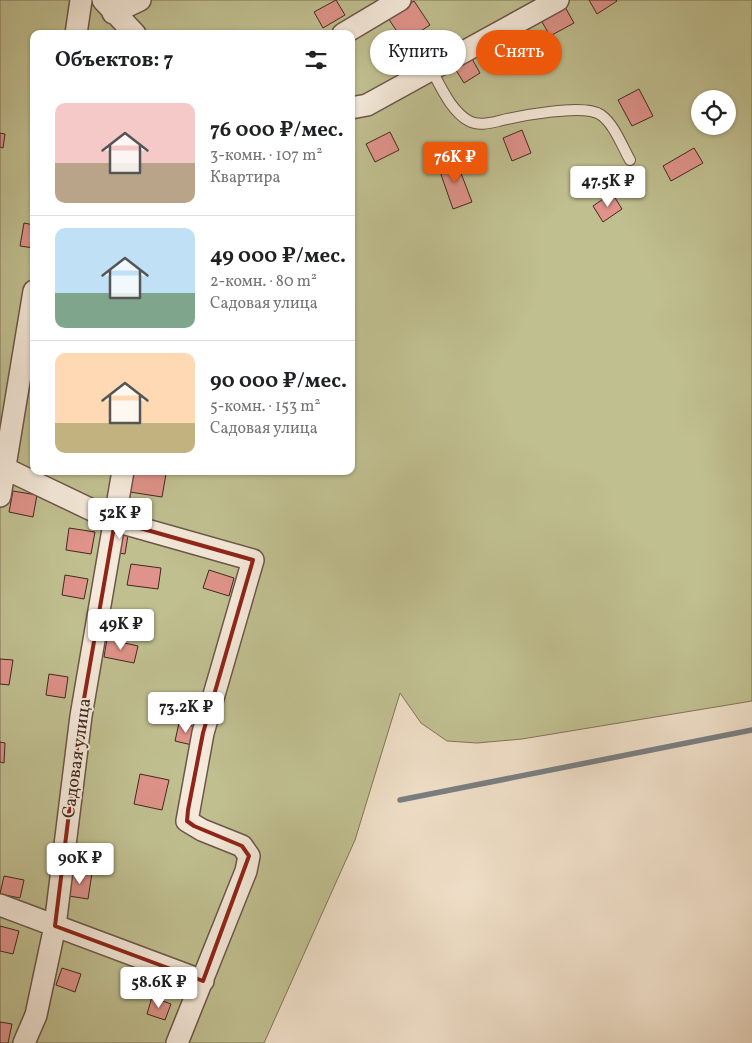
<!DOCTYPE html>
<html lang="ru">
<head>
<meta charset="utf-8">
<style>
	body { margin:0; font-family:Vollkorn,serif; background:#f6f6f6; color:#202124; height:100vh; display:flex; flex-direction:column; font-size:19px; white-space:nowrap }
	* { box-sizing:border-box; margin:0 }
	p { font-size:16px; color:#757577 }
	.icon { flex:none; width:28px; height:28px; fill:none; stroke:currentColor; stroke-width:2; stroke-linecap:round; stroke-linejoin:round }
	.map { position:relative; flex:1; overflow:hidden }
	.side { position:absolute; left:30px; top:30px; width:325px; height:445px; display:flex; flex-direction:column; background:#fff; border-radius:10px; box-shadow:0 1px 4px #0004 }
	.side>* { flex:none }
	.top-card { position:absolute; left:370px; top:30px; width:306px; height:45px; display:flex; gap:10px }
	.fabs { position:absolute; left:691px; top:90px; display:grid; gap:10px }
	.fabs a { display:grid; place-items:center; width:45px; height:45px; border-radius:50%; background:#fff; box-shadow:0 1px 4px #0004; font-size:25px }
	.price { position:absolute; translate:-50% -42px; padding:0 11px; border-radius:5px; background:#fff; color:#222; font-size:16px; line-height:32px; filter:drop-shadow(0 1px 2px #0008) }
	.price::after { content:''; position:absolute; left:50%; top:30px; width:15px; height:11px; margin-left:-8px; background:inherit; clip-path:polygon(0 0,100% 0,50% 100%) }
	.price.active { background:#ea580c; color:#fff }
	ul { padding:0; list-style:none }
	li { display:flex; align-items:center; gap:15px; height:125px; padding:0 25px }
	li+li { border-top:1px solid #e0e0e0 }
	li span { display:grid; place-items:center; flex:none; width:140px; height:100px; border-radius:10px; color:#555 }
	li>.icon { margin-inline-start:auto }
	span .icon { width:60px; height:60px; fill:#fffc; stroke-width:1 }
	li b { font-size:21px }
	h2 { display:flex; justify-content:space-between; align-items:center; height:60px; padding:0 25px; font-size:21px }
	.pill { padding:0 18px; border-radius:22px; background:#fff; box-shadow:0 1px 4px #0004; font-size:18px; line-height:45px }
	.pill.active { background:#ea580c; color:#fff }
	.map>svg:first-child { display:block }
</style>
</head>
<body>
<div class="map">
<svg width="752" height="1043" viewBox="0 0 752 1043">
	<rect width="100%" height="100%" fill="#eeddc6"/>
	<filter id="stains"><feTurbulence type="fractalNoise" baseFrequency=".004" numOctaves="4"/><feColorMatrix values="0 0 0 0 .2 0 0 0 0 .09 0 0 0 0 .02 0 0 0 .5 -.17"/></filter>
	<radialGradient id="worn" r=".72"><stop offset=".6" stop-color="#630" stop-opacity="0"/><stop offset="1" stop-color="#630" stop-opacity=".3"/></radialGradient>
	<path fill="#c0bf90" stroke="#817457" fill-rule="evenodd" d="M 0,0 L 752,0 L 752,701 L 522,739 L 477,743 L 447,741 L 421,723 L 400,693 L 355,840 L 264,1043 L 0,1043 ZM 34,34 L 351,34 L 351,471 L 34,471 ZM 700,99 L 728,99 L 728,126 L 700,126 Z"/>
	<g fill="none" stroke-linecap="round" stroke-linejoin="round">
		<path stroke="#7a7e80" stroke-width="5.5" d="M 400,800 L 752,730"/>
	</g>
	<path fill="#df938a" stroke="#42281e" d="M 336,0 L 345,15 L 323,28 L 314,12 Z
		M 589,0 L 616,0 L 617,1 L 597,14 Z
		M 414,1 L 430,25 L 404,42 L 388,18 Z
		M 565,7 L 574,23 L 550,36 L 541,20 Z
		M 471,57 L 480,73 L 464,83 L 454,67 Z
		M 639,89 L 653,116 L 632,126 L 618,100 Z
		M 522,130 L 531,153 L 512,161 L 503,138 Z
		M 390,132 L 399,150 L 375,162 L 366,144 Z
		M 0,133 L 5,134 L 3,148 L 0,147 Z
		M 694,148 L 703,163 L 671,181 L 663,166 Z
		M 456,160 L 472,202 L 453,209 L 438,166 Z
		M 612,193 L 622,209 L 603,222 L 593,206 Z
		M 24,223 L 34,225 L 34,248 L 20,246 Z
		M 134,471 L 166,474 L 162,497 L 130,492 Z
		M 13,491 L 37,495 L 33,517 L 9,512 Z
		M 116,527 L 129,529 L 125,554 L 112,552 Z
		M 69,528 L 95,532 L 91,554 L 66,550 Z
		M 131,564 L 161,568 L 158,589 L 127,585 Z
		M 209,570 L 234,578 L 229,596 L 203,588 Z
		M 65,575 L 88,579 L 84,599 L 62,595 Z
		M 107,639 L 138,646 L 134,663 L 104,657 Z
		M 0,659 L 13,660 L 9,685 L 0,684 Z
		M 49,674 L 68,677 L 65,698 L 46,695 Z
		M 179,723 L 196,727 L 192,745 L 175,741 Z
		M 0,742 L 5,743 L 4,763 L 0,762 Z
		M 140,774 L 169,780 L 162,810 L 134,804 Z
		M 73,870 L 92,873 L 88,899 L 69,896 Z
		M 4,876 L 24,880 L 20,898 L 0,894 Z
		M 0,926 L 19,931 L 13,954 L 0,951 Z
		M 62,968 L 81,974 L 75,992 L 56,985 Z
		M 152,997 L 171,1004 L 165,1020 L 147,1014 Z
		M 0,1022 L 12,1024 L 8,1043 L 0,1043 Z"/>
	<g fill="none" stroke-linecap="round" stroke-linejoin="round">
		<g stroke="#6d5548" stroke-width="12">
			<path id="service" d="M 431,69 C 441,87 451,111 469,121 C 478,126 490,123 499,121 C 519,116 585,103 601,115 C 614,124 622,146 630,160"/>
		</g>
		<g stroke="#6d5548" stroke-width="24">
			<path id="minor" d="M 103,0 L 135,34
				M 113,13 L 140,0
				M 76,34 L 81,0
				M 343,34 L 400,0
				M 351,108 L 367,105 L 558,0
				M 0,466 L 115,521 L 253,560 L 203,733 L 187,821 L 202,830 L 242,846 L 249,856 L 246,871 L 177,1043
				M 0,496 L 34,291
				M 0,905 L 203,981
				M 24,1043 L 36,1015 L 55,926 L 81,716 L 123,471"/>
		</g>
		<use href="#service" stroke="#f4e9da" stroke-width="10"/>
		<use href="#minor" stroke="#f4e9da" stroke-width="21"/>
	</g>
	<path fill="none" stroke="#8f2418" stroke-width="4" stroke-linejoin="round" d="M 115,521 L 253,560 L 203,733 L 188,810 L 187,821 L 194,826 L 242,846 L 249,856 L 203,981 L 55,926 L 81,716 Z"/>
	<g text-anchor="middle" stroke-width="4" stroke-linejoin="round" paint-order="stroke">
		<g font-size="18" fill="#42281e" stroke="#f4e9da">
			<text transform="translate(76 758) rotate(-82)" y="6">Садовая улица</text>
		</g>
	</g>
	<rect width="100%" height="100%" filter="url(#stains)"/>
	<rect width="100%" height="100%" fill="url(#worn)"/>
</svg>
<div class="fabs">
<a><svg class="icon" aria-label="locate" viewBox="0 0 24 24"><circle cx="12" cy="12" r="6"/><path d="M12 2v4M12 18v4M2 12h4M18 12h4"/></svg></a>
</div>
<b class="price active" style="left:455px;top:184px">76K ₽</b>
<b class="price" style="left:608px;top:208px">47.5K ₽</b>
<b class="price" style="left:120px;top:540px">52K ₽</b>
<b class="price" style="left:121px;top:651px">49K ₽</b>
<b class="price" style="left:186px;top:734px">73.2K ₽</b>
<b class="price" style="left:80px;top:885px">90K ₽</b>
<b class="price" style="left:159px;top:1009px">58.6K ₽</b>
<div class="top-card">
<a class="pill">Купить</a>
<a class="pill active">Снять</a>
</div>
<section class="side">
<h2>Объектов: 7<svg class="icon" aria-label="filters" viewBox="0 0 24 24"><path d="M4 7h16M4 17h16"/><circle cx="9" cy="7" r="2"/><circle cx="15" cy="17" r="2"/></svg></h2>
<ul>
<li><span style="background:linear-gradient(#f6c9c9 60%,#b9a48a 0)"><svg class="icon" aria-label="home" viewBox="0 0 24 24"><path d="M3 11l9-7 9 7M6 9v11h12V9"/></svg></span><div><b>76 000 ₽/мес.</b><p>3-комн. · 107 m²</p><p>Квартира</p></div></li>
<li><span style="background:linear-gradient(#bfe0f5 65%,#7fa58c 0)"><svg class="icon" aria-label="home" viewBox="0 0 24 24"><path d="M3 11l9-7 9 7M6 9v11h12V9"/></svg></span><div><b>49 000 ₽/мес.</b><p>2-комн. · 80 m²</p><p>Садовая улица</p></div></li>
<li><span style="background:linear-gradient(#ffd9b3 70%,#c2b280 0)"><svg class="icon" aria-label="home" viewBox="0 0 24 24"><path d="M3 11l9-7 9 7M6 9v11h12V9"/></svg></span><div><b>90 000 ₽/мес.</b><p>5-комн. · 153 m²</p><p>Садовая улица</p></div></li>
</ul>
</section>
</div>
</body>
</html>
